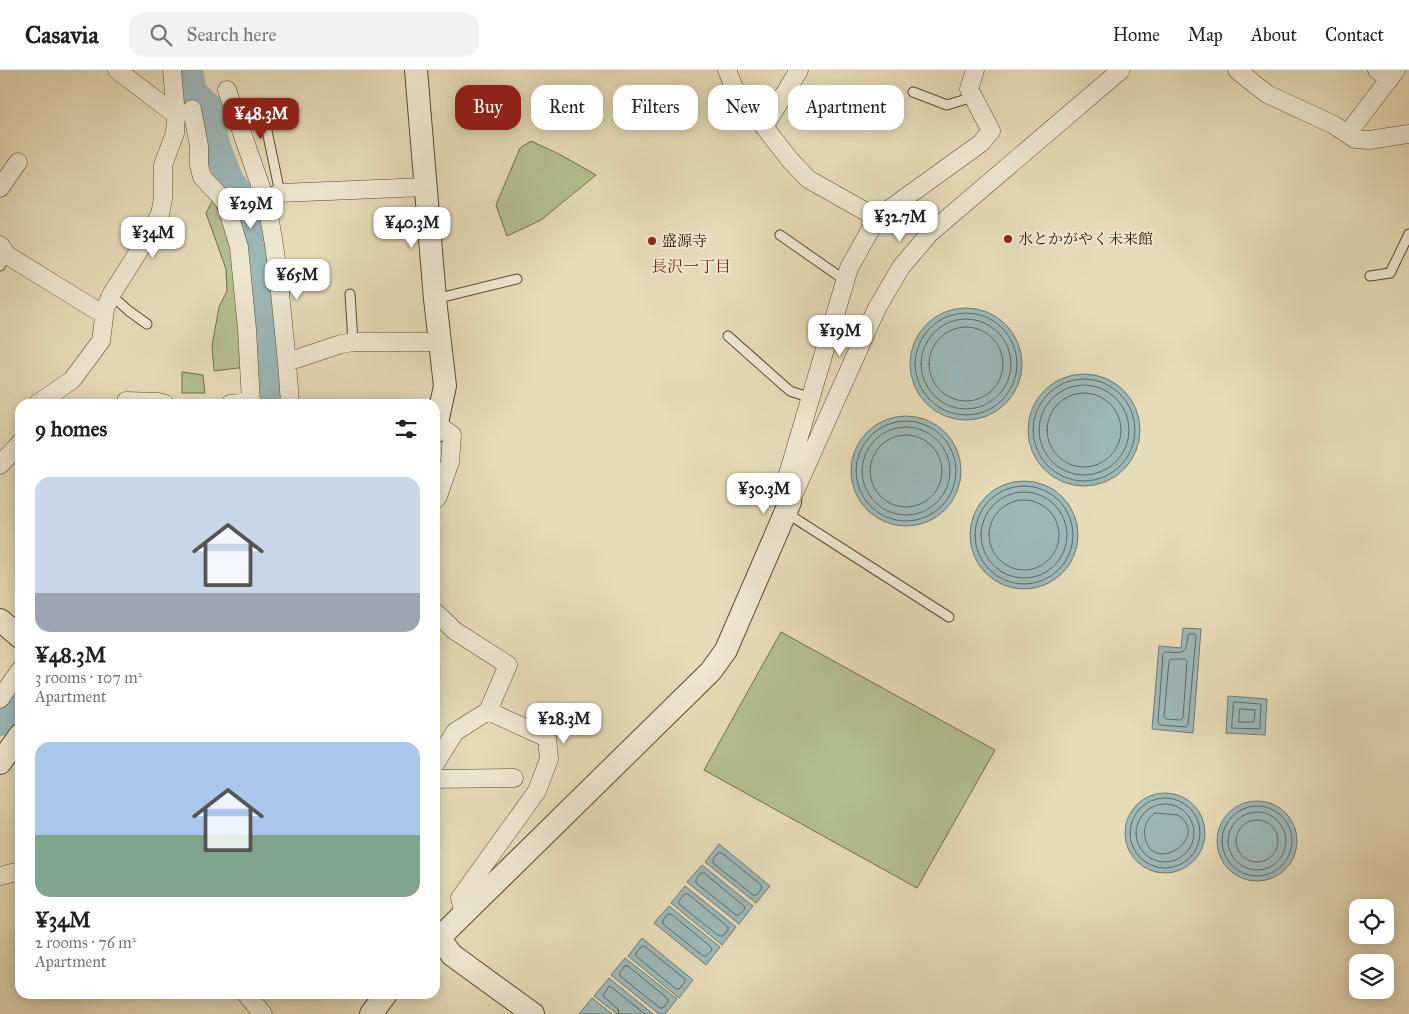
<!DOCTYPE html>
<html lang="en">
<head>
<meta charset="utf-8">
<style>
	body { margin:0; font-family:"IM FELL Great Primer","Noto Serif JP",serif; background:#f2f2f2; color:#202124; height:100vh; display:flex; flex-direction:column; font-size:19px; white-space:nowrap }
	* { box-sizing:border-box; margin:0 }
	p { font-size:16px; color:#757577 }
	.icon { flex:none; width:28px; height:28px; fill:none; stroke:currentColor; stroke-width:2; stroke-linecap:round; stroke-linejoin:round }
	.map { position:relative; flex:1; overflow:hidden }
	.side { position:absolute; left:15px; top:329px; width:425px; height:600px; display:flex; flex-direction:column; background:#fff; border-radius:15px; box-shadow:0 2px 12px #0003 }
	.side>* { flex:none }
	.banner { position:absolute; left:455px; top:15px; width:475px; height:45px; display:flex; gap:10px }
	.controls { position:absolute; left:1349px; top:829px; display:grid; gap:10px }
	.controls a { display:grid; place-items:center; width:45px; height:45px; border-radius:10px; background:#fff; box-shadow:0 2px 12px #0003; font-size:25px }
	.price { position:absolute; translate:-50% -42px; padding:0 11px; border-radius:10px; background:#fff; color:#222; font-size:16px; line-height:32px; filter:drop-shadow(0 1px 2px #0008) }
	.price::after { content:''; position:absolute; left:50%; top:30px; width:15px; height:11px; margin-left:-8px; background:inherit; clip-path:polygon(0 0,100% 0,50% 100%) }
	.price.on { background:#8f2418; color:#fff }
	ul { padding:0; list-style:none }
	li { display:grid; align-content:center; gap:10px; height:265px; padding:0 20px }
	li span { display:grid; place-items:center; height:155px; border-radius:15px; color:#555 }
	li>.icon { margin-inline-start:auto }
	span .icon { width:90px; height:90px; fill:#fffc; stroke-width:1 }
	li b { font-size:21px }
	h2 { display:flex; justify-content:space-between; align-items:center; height:60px; padding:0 20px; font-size:21px }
	.pill { padding:0 18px; border-radius:15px; background:#fff; box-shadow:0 2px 12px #0003; font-size:18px; line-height:45px }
	.pill.on { background:#8f2418; color:#fff }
	header { display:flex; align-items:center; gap:30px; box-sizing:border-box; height:70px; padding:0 25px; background:#fff; border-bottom:1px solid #e0e0e0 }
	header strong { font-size:24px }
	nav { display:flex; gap:28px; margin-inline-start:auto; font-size:18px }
	.search { width:350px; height:45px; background:#f2f2f2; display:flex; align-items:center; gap:12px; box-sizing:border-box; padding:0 18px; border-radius:15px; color:#757577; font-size:19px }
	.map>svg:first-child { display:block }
</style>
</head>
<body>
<header>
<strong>Casavia</strong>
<div class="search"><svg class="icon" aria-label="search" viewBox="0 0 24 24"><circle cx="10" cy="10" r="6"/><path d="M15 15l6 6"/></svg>Search here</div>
<nav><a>Home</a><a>Map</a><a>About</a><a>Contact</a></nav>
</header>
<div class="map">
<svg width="1409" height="944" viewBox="0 0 1409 944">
	<rect width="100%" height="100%" fill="#e7dcb8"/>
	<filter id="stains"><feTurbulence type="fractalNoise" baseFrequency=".004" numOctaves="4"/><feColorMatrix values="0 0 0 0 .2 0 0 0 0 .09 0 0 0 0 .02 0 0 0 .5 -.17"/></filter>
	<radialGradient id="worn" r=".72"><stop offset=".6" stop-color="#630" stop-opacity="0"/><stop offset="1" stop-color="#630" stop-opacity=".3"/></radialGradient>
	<path fill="#b4c090" stroke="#6f6c48" d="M 531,71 L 561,85 L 596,105 L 541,150 L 507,166 L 496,135 L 520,78 Z
		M 213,130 L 219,142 L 226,141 L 246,297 L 214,301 L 212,276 L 219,237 L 227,221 L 226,199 L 206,143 Z
		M 182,302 L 203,305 L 205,323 L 182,323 Z
		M 781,562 L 995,680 L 917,818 L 704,700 Z"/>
	<path fill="#9cb9ba" stroke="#6e7970" d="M910 294a56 56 0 1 1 112 0a56 56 0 1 1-112 0Z
		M1028 360a56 56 0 1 1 112 0a56 56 0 1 1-112 0Z
		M851 401a55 55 0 1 1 110 0a55 55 0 1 1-110 0Z
		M970 465a54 54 0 1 1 108 0a54 54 0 1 1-108 0Z
		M 1183,558 L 1201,559 L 1193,663 L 1152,659 L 1159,576 L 1181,578 Z
		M 1228,626 L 1267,629 L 1265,665 L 1226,663 Z
		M1125 763a40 40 0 1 1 80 0a40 40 0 1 1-80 0Z
		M1217 771a40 40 0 1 1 80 0a40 40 0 1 1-80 0Z
		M 719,774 L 770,816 L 756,833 L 705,792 Z
		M 702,795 L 753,836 L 739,854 L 687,812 Z
		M 685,816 L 736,857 L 722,875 L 671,833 Z
		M 669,836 L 720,877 L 706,895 L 654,853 Z
		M 642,868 L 693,910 L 679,928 L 628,886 Z
		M 625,888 L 677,929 L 665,944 L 659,944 L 611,905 Z
		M 609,908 L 653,944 L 617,944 L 594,926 Z
		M 592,928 L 612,944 L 579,944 Z"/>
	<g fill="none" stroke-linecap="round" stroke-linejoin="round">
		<path stroke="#63695e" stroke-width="1" d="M915 294a51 51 0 1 1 102 0a51 51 0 1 1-102 0Z
			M921 294a45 45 0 1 1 90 0a45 45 0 1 1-90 0Z
			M929 294a37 37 0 1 1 74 0a37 37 0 1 1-74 0Z
			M1033 360a51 51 0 1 1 102 0a51 51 0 1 1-102 0Z
			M1039 360a45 45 0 1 1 90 0a45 45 0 1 1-90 0Z
			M1047 360a37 37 0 1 1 74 0a37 37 0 1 1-74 0Z
			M856 401a50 50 0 1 1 100 0a50 50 0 1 1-100 0Z
			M862 401a44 44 0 1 1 88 0a44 44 0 1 1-88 0Z
			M870 401a36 36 0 1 1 72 0a36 36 0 1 1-72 0Z
			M975 465a49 49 0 1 1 98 0a49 49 0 1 1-98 0Z
			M981 465a43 43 0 1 1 86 0a43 43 0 1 1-86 0Z
			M989 465a35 35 0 1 1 70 0a35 35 0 1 1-70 0Z
			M 1190,564 L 1194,564 L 1196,566 L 1188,655 L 1186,657 L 1160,655 L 1158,652 L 1163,584 L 1165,582 C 1184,583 1186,585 1188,565 Z
			M 1171,589 L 1185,589 L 1187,591 L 1183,648 L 1180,650 L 1166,649 L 1164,647 L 1169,591 Z
			M 1234,632 L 1261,634 L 1260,659 L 1232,658 Z
			M 1240,639 L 1255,640 L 1254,652 L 1239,652 Z
			M1130 763a35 35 0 1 1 70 0a35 35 0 1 1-70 0Z
			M1136 763a29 29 0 1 1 58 0a29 29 0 1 1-58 0Z
			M1222 771a35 35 0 1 1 70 0a35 35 0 1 1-70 0Z
			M1228 771a29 29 0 1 1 58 0a29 29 0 1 1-58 0Z
			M 1155,743 L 1178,745 C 1212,768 1151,806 1145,767 C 1143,757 1147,749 1155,743 Z
			M1236 771a21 21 0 1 1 42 0a21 21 0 1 1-42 0Z
			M 718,783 L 722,783 L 761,815 L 762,818 L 757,825 L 753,825 L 713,793 L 713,790 Z
			M 701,803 L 704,803 L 744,836 L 745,839 L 739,845 L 736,845 L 696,813 L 696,810 Z
			M 685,824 L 688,824 L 728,857 L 728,860 L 723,866 L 719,866 L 679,834 L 679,831 Z
			M 668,844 L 671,844 L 711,877 L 712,880 L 706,886 L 703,886 L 663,854 L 663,851 Z
			M 644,876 L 685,909 L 685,912 L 679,919 L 676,919 L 636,886 L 636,883 L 641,877 Z
			M 625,896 L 628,896 L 668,929 L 668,932 L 663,938 L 660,938 L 620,906 L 620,903 Z
			M 619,944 L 618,939 L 603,926 L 609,916 L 611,917 L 645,944"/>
		<path stroke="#9cb9ba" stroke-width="28" d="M 189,0 L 193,23 L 208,36 L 217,78 L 230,111 L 241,125 L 256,170 L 261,200 L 268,266 L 272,334
			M 0,652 L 20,624"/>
		<g stroke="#594a2f" stroke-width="11">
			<path id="service" d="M 913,22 L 947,35 L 973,27
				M 266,56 L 280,123
				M 780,165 L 846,211
				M 0,196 L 7,185
				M 1370,206 L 1390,203 L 1409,164
				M 350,224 L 353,272
				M 111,225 L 129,241 L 147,254
				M 435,229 L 517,209
				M 728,266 L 790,321 L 811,328
				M 785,442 L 949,547"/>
		</g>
		<g stroke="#594a2f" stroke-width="19">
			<path id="minor" d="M 117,0 L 176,45
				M 727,0 L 734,18 L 790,90 L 808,109 L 877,148
				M 1237,0 L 1267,24 L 1334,55 L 1355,69 L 1369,70 L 1409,64
				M 1377,0 L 1390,9
				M 227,20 L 265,129
				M 192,39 L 199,76 L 199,95 L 202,107 L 220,126 L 226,134 L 239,177 L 247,259 L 251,332 L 230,334
				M 764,57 L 799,0
				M 1348,63 L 1396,0
				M 0,118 L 18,92
				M 0,175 L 7,185 L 96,240 L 105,239
				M 287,292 C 281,238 278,182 265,129 L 280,123 L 425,117
				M 126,331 L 158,332 L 165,334
				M 37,334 L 72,310 L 101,271 L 105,239 L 111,225 L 149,165 L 160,144 L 163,129 L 163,95 L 175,63 L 176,45 L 172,0
				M 290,334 L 287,292 L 341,274 L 353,272 L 430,272 L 440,270
				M 0,395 L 20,373
				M 435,430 L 438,426 L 450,392 L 452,365 L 437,354
				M 790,432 L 877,238 L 901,197 L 930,163 L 1121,0
				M 790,432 L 783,421 L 849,198 L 877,148 L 981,73 L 991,61 L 969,19 L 975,0
				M 435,542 L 455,561 L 508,595 L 488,641
				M 0,629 L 20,600
				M 435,694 L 455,662 L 488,641 L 547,668 L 549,689 L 537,721 L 460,828 L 464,844
				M 435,709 L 514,708
				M 0,806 L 20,801
				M 246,924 L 263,944"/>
		</g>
		<g stroke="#594a2f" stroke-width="24">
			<path id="tertiary" d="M 416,0 L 435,229 L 445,316 L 435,362
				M 0,550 L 20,567
				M 0,693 L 20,665
				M 439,868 L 452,885 L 533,944
				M 435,872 L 711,601 L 726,580 L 790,432
				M 371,944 L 386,924"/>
		</g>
		<use href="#service" stroke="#efe8d1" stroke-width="9"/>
		<use href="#minor" stroke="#efe8d1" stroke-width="18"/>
		<use href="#tertiary" stroke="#efe8d1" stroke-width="22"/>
	</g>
	<g fill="#8f2418" stroke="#efe8d1" stroke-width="2">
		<circle cx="1008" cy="169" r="5"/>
		<circle cx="652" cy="171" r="5"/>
	</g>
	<g text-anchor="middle" stroke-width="4" stroke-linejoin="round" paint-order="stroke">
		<g font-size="15" fill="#2a1901" stroke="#efe8d1" text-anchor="start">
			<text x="1018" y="174">水とかがやく未来館</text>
			<text x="662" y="176">盛源寺</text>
		</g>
		<g font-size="16" fill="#7a1f14" stroke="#efe8d1">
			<text x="691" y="202">長沢一丁目</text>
		</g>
	</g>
	<rect width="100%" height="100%" filter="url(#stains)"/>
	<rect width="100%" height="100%" fill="url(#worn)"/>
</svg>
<div class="controls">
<a><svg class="icon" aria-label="locate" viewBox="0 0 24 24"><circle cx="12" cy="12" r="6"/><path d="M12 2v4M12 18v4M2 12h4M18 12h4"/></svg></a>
<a><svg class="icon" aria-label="layers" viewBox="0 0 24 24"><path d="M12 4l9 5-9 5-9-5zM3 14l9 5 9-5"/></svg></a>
</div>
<b class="price on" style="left:261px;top:70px">¥48.3M</b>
<b class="price" style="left:251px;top:160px">¥29M</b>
<b class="price" style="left:900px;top:173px">¥32.7M</b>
<b class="price" style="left:412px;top:179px">¥40.3M</b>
<b class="price" style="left:153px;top:189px">¥34M</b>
<b class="price" style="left:297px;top:231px">¥65M</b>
<b class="price" style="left:840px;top:287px">¥19M</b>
<b class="price" style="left:764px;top:445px">¥30.3M</b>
<b class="price" style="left:564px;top:675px">¥28.3M</b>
<div class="banner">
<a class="pill on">Buy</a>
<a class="pill">Rent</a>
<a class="pill">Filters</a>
<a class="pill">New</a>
<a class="pill">Apartment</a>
</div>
<section class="side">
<h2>9 homes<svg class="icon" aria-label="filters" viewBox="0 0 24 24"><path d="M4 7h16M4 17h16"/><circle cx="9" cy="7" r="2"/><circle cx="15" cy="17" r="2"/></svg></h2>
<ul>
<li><span style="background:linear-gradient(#c9d6e8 75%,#9aa5b1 0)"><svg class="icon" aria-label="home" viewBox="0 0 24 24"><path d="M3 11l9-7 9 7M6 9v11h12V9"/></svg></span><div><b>¥48.3M</b><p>3 rooms · 107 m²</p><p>Apartment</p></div></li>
<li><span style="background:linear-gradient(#a9c7e8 60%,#7fa58c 0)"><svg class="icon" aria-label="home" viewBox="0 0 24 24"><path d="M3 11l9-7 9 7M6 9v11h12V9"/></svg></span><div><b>¥34M</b><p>2 rooms · 76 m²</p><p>Apartment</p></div></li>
</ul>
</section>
</div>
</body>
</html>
